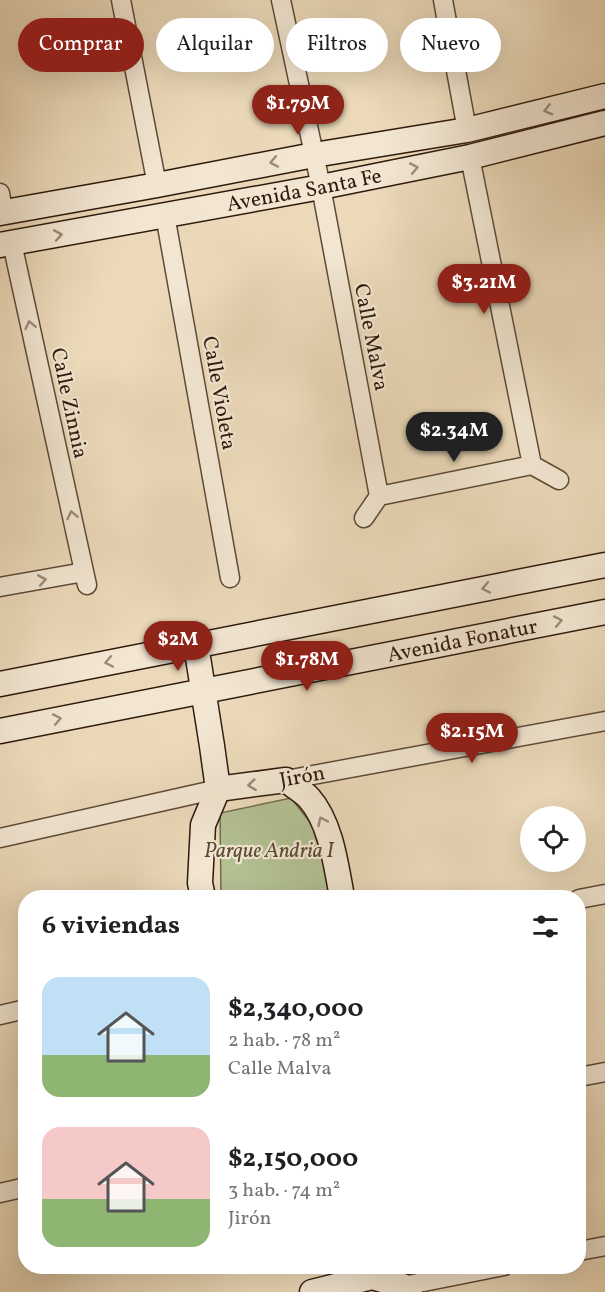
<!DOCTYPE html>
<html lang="es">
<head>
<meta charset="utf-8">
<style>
	body { margin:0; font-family:Vollkorn,serif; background:#f2f2f2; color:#202124; height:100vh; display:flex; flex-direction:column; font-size:22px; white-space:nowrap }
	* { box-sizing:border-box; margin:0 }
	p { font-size:20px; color:#757577 }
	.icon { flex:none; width:33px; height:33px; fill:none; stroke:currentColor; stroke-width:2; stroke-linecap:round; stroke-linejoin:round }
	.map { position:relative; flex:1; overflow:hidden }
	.panel { position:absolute; left:18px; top:890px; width:568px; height:384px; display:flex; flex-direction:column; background:#fff; border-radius:24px; box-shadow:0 6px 24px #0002 }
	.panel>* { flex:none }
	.banner { position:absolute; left:18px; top:18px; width:570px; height:54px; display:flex; gap:12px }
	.tools { position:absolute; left:520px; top:806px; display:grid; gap:12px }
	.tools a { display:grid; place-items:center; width:66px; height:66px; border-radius:50%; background:#fff; box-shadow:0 6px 24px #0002; font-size:30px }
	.price { position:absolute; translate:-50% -51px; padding:0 14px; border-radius:21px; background:#8f2418; color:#fff; font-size:20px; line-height:39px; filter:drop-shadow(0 2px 3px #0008) }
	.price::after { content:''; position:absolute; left:50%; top:36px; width:18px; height:14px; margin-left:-9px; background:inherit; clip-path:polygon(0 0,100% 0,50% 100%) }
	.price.current { background:#222; color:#fff }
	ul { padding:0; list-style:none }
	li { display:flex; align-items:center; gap:18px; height:150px; padding:0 24px }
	li span { display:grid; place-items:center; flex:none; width:168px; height:120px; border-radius:18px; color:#555 }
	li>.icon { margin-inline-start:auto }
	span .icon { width:72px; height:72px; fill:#fffc; stroke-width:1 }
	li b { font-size:26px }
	h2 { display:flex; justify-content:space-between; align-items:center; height:72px; padding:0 24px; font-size:26px }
	.chip { padding:0 21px; border-radius:27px; background:#fff; box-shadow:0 6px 24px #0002; font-size:21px; line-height:54px }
	.chip.current { background:#8f2418; color:#fff }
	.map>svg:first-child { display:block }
</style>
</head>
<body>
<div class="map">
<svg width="605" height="1292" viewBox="0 0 605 1292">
	<rect width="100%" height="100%" fill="#ebd9b9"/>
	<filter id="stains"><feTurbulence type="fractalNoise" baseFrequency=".00333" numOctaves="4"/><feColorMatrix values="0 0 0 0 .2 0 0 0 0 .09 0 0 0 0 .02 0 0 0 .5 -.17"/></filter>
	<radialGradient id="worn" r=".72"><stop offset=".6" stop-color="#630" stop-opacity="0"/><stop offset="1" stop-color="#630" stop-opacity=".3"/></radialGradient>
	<path fill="#b3c092" stroke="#716d50" stroke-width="1.5" d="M 291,798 L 313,826 L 334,897 L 221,897 L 220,813 Z"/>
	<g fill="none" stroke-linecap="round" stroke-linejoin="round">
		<g stroke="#5e4a39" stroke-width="21">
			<path id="street" d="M 121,0 L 157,185
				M 281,0 L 321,187 L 379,496
				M 443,0 L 467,130
				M 470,157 L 532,465
				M 0,193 L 3,212
				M 165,215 L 230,578
				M 12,243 L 87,585
				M 364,518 L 379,496 L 532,465 L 559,480
				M 0,587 L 84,572
				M 286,780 L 605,721
				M 0,838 L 218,789
				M 579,899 L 605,894
				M 0,1015 L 26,1009
				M 579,1077 L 605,1072
				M 0,1193 L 26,1187
				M 579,1251 L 605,1246
				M 403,1286 L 504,1266"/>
		</g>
		<g stroke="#2f1a0e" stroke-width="27">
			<g id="secondary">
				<path d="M 0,213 L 157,185 L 314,155 L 467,130 L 605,96"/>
				<path id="s1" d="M 0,245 L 321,187 L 470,157 L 605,123"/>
				<path d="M 196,645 L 212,746 L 218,789"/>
				<path d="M 0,684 L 605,565"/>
				<path id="s2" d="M 0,731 L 605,612"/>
				<path d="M 218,789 L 286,780 C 293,786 303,791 309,798 C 331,823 336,865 342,897"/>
				<path d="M 203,897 L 200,883 L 203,825 L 218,789"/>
				<path d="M 312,1292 L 372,1277 L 403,1286 L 410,1292"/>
			</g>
		</g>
		<use href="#street" stroke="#f2e6d2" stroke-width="18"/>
		<use href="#secondary" stroke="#f2e6d2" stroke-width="24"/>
	</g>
	<defs><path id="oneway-chevron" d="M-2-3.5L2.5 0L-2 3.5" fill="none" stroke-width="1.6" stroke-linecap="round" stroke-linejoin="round" transform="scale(1.5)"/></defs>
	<g stroke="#9a8a7a">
		<use href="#oneway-chevron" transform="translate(548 110) rotate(166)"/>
		<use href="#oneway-chevron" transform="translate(274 162) rotate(169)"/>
		<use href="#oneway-chevron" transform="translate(414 168) rotate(-11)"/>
		<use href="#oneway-chevron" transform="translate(58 235) rotate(-10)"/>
		<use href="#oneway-chevron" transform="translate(30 325) rotate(-102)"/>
		<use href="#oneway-chevron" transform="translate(72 515) rotate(-102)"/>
		<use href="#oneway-chevron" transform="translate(42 580) rotate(-10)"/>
		<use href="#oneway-chevron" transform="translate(486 588) rotate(169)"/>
		<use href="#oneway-chevron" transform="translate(558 621) rotate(-11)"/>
		<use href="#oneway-chevron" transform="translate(109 662) rotate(169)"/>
		<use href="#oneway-chevron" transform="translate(57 719) rotate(-11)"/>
		<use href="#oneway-chevron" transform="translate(252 785) rotate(173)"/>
		<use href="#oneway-chevron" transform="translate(322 821) rotate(-115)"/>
	</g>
	<g text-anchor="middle" stroke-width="4.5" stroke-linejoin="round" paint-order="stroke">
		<g font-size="21" fill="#2f1a0e" stroke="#f2e6d2">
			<text dy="7" stroke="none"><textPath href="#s1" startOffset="309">Avenida Santa Fe</textPath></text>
			<text transform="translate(372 337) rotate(79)" y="7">Calle Malva</text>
			<text transform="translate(220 393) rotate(80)" y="7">Calle Violeta</text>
			<text transform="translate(70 403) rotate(78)" y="7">Calle Zinnia</text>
			<text dy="7" stroke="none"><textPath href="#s2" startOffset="471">Avenida Fonatur</textPath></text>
			<text transform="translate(302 776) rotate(-10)" y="7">Jirón</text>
		</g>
		<g font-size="21" font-style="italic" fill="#574c36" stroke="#f2e6d2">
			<text x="269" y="857">Parque Andria I</text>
		</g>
	</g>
	<rect width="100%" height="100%" filter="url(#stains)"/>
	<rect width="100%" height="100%" fill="url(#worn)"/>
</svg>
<div class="tools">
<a><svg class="icon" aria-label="locate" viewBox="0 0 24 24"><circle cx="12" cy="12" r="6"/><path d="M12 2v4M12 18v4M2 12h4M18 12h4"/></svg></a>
</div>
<b class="price" style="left:298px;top:136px">$1.79M</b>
<b class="price" style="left:484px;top:315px">$3.21M</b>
<b class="price current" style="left:454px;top:463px">$2.34M</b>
<b class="price" style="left:178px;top:672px">$2M</b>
<b class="price" style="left:307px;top:692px">$1.78M</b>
<b class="price" style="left:472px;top:764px">$2.15M</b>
<div class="banner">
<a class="chip current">Comprar</a>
<a class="chip">Alquilar</a>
<a class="chip">Filtros</a>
<a class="chip">Nuevo</a>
</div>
<section class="panel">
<h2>6 viviendas<svg class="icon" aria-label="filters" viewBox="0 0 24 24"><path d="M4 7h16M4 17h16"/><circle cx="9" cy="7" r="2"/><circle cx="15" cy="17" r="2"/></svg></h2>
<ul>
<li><span style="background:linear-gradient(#bfe0f5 65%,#8fb573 0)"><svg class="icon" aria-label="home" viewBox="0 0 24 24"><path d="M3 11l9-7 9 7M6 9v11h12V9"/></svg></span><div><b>$2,340,000</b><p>2 hab. · 78 m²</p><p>Calle Malva</p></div></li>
<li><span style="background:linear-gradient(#f6c9c9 60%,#8fb573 0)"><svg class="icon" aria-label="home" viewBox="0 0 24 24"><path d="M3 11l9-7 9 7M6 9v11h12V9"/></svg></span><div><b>$2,150,000</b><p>3 hab. · 74 m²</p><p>Jirón</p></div></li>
</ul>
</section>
</div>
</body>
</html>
